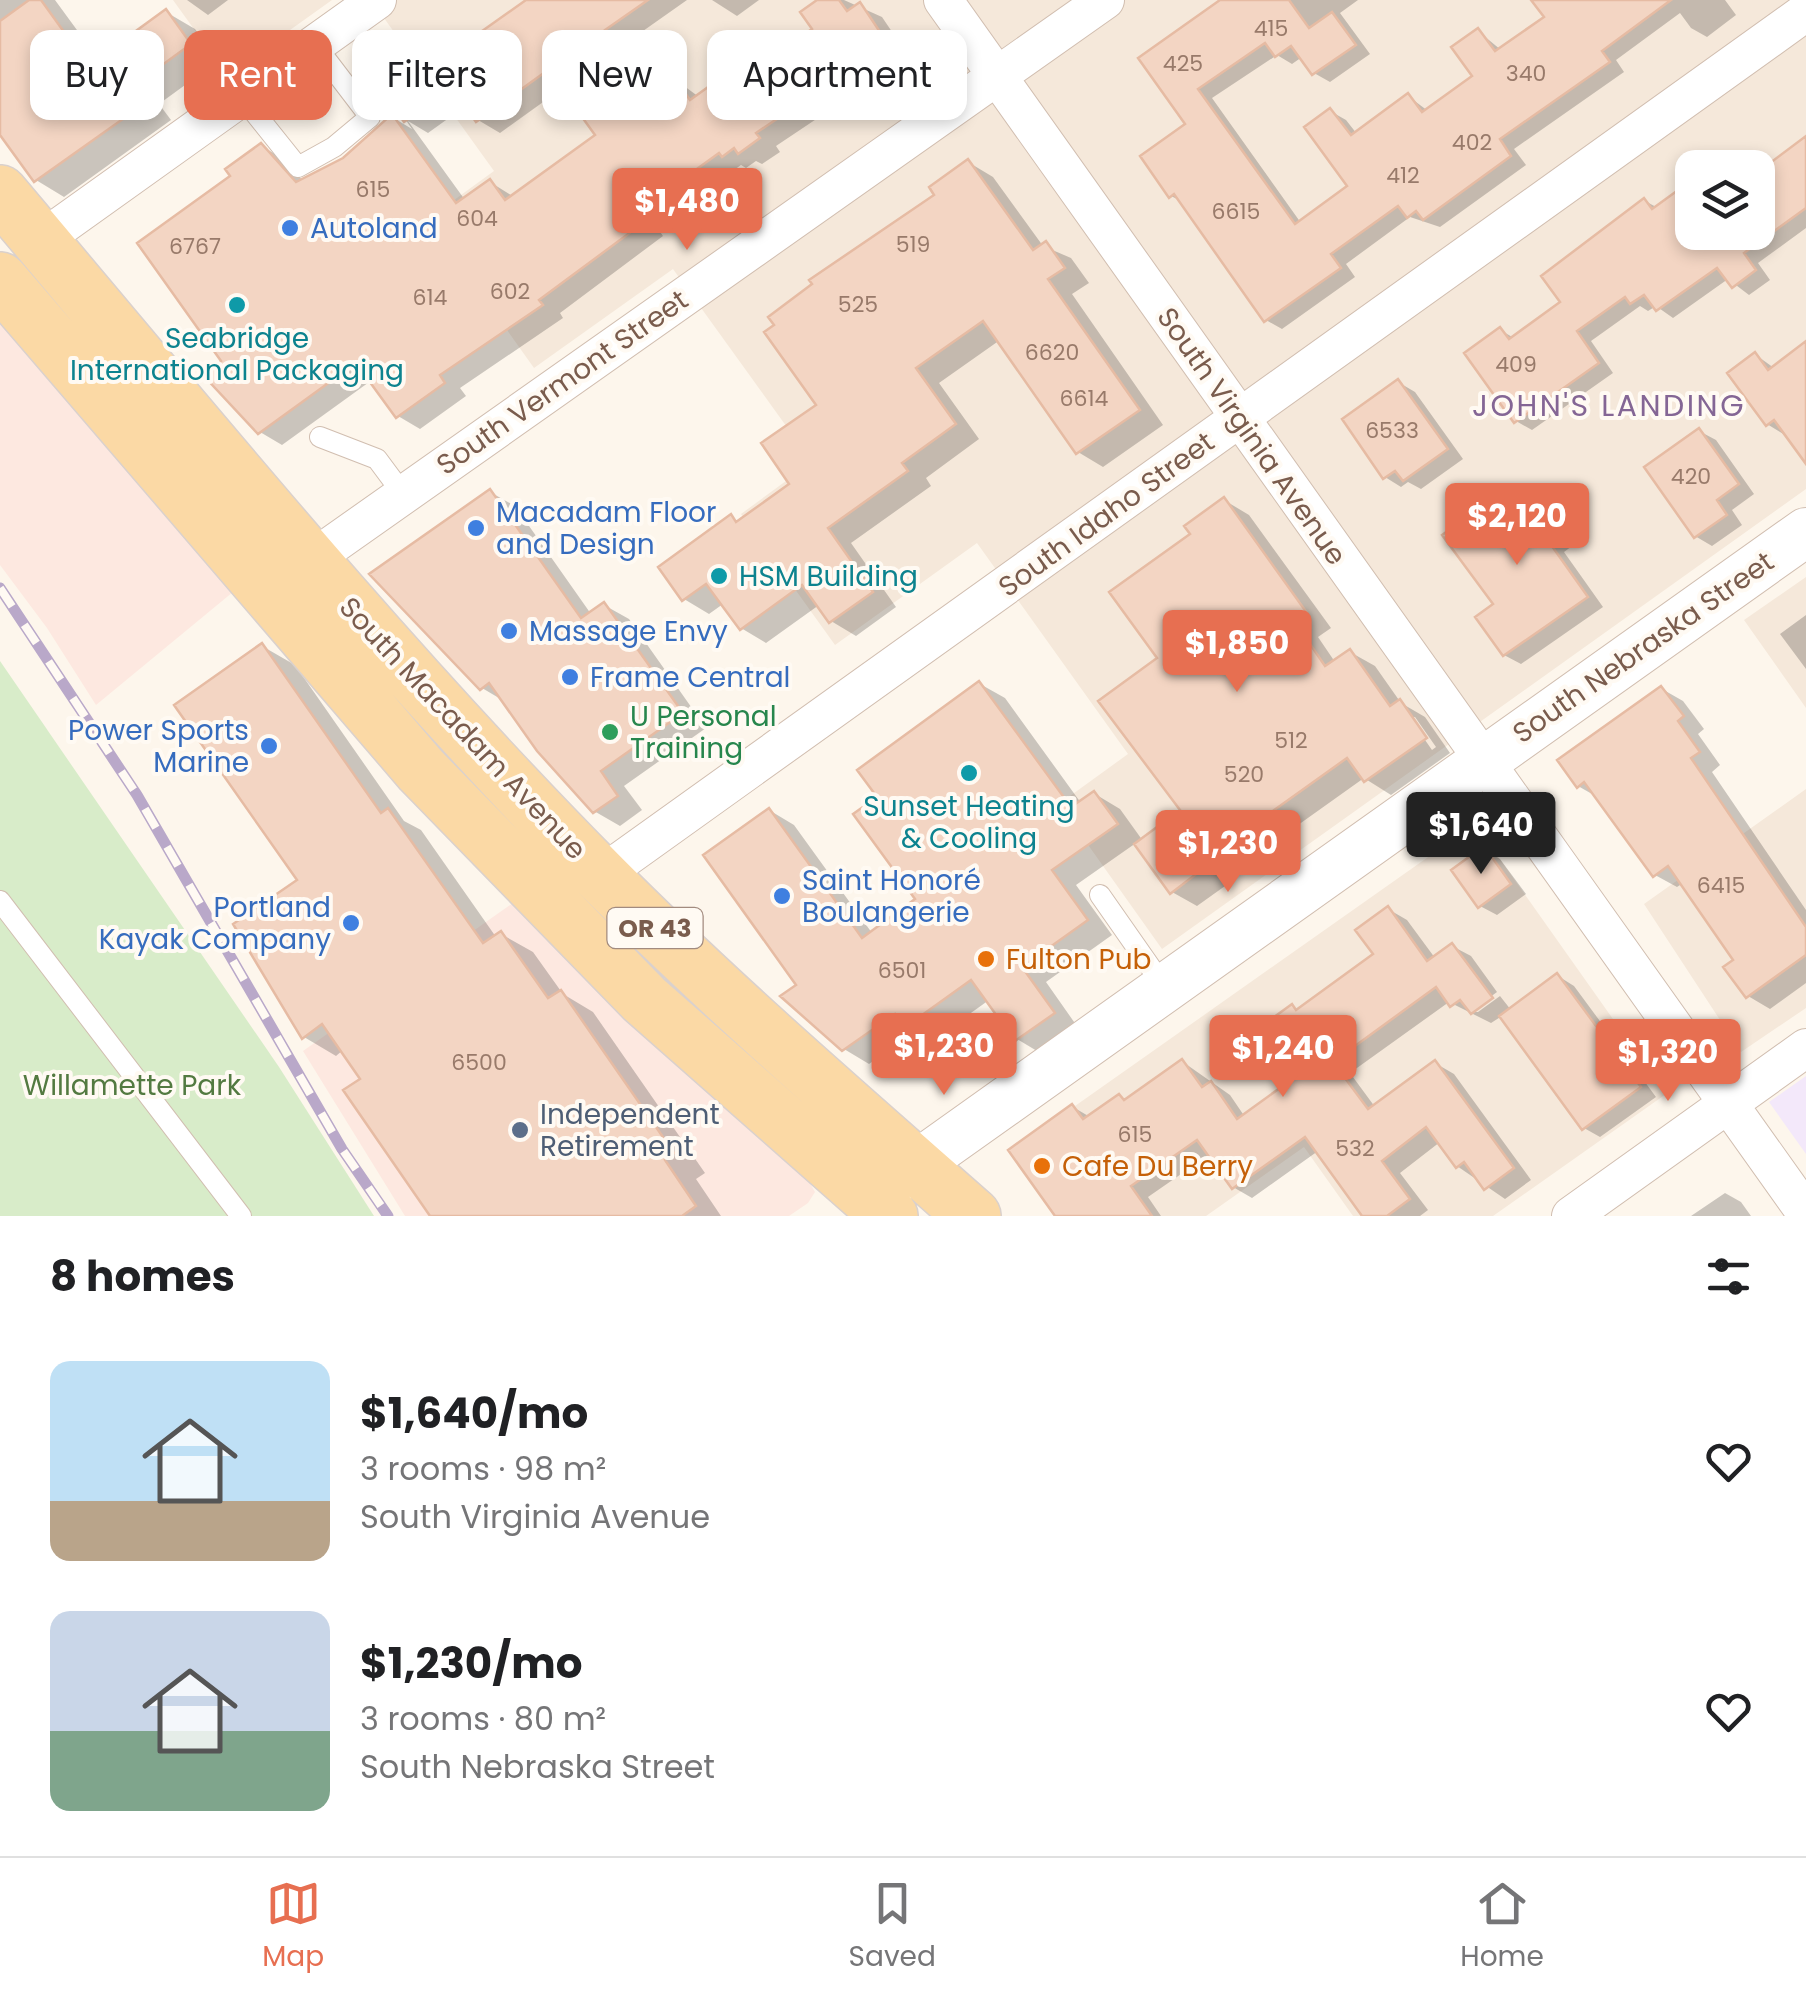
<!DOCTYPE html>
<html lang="en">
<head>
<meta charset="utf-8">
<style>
	body { margin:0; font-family:Poppins,sans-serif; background:#f2f2f2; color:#202124; height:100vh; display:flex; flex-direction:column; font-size:38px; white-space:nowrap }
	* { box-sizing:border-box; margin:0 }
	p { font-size:32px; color:#757577 }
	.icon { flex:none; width:55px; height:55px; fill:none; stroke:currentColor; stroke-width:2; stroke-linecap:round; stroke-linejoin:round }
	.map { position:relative; height:1216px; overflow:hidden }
	.sheet { display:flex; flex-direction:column; background:#fff; flex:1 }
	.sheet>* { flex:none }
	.top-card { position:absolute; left:30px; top:30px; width:1000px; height:90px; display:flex; gap:20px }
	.buttons { position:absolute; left:1675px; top:150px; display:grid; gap:20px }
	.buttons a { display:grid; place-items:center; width:100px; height:100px; border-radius:20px; background:#fff; box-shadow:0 5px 15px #0003; font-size:50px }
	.price { position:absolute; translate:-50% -85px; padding:0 22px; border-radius:10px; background:#e76f51; color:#fff; font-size:32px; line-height:65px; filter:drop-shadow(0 2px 5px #0008) }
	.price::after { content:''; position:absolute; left:50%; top:60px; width:30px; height:22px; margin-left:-15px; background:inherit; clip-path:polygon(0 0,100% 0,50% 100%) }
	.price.active { background:#222; color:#fff }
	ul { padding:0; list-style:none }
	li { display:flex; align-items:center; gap:30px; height:250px; padding:0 50px }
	li span { display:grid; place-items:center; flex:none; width:280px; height:200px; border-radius:20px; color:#555 }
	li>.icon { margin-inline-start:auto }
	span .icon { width:120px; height:120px; fill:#fffc; stroke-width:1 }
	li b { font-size:42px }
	h2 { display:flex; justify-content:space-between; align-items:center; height:120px; padding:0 50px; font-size:42px }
	.pill { padding:0 35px; border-radius:20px; background:#fff; box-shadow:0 5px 15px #0003; font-size:35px; line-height:90px }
	.pill.active { background:#e76f51; color:#fff }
	.tab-bar { display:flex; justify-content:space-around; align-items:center; height:140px; border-top:2px solid #e0e0e0; background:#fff; font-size:28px; color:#757577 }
	.tab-bar a { display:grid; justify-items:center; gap:5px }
	.tab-bar .active { color:#e76f51 }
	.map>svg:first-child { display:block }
</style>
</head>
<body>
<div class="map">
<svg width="1806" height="1216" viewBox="0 0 1806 1216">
	<rect width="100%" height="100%" fill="#fdf6ec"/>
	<path fill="#f5e8da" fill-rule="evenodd" d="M 173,0 L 332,0 L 227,75 Z
		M 371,0 L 1806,0 L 1806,489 L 1162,949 L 1059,804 L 1128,754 L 977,543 L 835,645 L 741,514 L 812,462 L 673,269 L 534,368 L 428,219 L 494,171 ZM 1692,168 L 1758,168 L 1758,232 L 1692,232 Z
		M 1806,577 L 1806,708 L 1744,620 Z
		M 1806,789 L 1806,1008 L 1741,1052 L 1644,904 Z
		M 1475,824 L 1666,1094 L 1493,1216 L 1353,1216 L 1304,1147 L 1206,1216 L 1153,1216 L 1075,1106 Z"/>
	<path fill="#fde8e0" d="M 0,316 L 233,592 L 96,705 L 47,628 L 0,565 Z
		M 513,903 L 807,1178 L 815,1192 L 808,1203 L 789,1216 L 405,1216 L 303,1051 Z"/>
	<path fill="#f3e8fa" d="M 1806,1076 L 1806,1154 L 1769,1102 Z"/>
	<path fill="#d8ecc9" d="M 0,661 L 279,1067 L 374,1216 L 0,1216 Z"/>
	<path fill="#0003" fill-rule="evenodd" d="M 0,0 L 55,0 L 96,56 L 109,54 L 166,12 L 195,29 L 218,61 L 159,104 L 171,120 L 64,197 L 36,180 L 0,128 Z
		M 187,0 L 228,0 L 208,15 Z
		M 530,0 L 687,0 L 626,43 L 657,88 L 672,77 L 699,97 L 729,75 L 741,82 L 815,29 L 822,0 L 844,0 L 882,17 L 909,57 L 776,146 L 780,152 L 762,164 L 756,161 L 746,168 L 741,165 L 656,226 L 663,236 L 560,313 L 563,318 L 460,388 L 466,396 L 420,429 L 398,416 L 372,380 L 282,445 L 260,432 L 225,361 L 234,177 L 261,146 L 284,159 L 303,181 L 344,160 L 392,117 L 412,129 L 370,69 L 400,48 L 422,61 L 429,71 ZM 564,87 L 599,135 L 514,197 L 490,182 L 465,200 L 408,121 L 428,133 L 467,105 L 478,120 L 500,133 Z
		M 712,0 L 759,0 L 737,16 Z
		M 1229,0 L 1358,0 L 1340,13 L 1370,54 L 1330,82 L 1314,73 L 1302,57 L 1292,64 L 1277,55 L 1212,98 L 1301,223 L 1350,187 L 1330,111 L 1346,120 L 1357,134 L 1408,96 L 1428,111 L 1475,77 L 1478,31 L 1501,50 L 1547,18 L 1534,0 L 1725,0 L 1736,15 L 1707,37 L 1691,28 L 1680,13 L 1616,60 L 1624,72 L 1514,149 L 1526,165 L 1440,227 L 1410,217 L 1346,264 L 1355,277 L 1282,329 L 1266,320 L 1183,202 L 1171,196 L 1188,125 L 1142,59 Z
		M 1806,139 L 1806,228 L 1758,263 L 1770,280 L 1749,295 L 1728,279 L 1673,318 L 1656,306 L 1648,311 L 1640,306 L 1591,341 L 1613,373 L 1532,430 L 1516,421 L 1500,330 L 1514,338 L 1563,303 L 1645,201 L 1658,208 L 1692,183 L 1692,232 L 1758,232 L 1758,175 Z
		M 1730,156 L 1746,165 L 1748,168 L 1714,168 Z
		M 968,162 L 993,177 L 1043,246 L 1071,258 L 1089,283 L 1072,294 L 1163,425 L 1103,467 L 1078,452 L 1000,340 L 939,383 L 979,439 L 926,478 L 931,486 L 851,543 L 896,607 L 856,636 L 831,621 L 819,605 L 766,643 L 741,628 L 723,604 L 709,614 L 684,599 L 731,517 L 740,523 L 793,485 L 820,406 L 938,196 Z
		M 1806,344 L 1806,448 L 1767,424 L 1756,355 L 1774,368 Z
		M 1398,382 L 1415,392 L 1463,459 L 1421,489 L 1408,482 L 1401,487 L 1385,477 Z
		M 1699,431 L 1716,440 L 1754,494 L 1732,510 L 1742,525 L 1712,546 L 1695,536 Z
		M 1544,491 L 1561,500 L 1587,535 L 1564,552 L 1603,607 L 1521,664 L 1504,655 L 1490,503 L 1509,516 Z
		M 490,492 L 515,506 L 591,614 L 604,605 L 629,619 L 706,728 L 624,786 L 642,810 L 620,826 L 594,811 L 504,701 L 482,688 Z
		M 1224,500 L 1249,515 L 1331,628 L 1318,637 L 1335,662 L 1350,652 L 1375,666 L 1401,703 L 1425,717 L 1450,753 L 1391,795 L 1364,778 L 1228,875 L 1232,881 L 1197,906 L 1172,892 L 1136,843 L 1076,885 L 1112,935 L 1046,982 L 1079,1029 L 1042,1054 L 1017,1039 L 989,1000 L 932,1041 L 916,1031 L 869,1064 L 844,1049 L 799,986 L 769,810 L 794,825 L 872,933 L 919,900 L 880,798 L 980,684 L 1005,698 L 1081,803 L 1095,794 L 1120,809 L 1143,841 L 1183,810 L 1160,659 L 1193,535 ZM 1409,717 L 1415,717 L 1436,747 L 1432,750 Z
		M 1806,615 L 1806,669 L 1780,634 Z
		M 262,646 L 295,665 L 404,821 L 421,830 L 496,937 L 501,934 L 533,952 L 563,994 L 593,1012 L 705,1173 L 696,1179 L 721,1216 L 433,1216 L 363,1080 L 343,1050 L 336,1056 L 304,1037 L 300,880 Z
		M 1662,689 L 1683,701 L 1704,729 L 1698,734 L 1720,765 L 1712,772 L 1806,910 L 1806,983 L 1770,1009 L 1748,996 L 1737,961 L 1683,883 L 1677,887 L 1655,875 L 1599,798 L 1578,786 Z
		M 1484,849 L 1500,859 L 1526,894 L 1497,915 L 1480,906 Z
		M 1388,909 L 1407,920 L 1435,958 L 1452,946 L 1471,956 L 1497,992 L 1470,1012 L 1478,1012 L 1500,996 L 1511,1010 L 1558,976 L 1574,986 L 1656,1097 L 1600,1137 L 1584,1128 L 1502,1016 L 1491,1023 L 1449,1002 L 1350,1073 L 1375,1107 L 1435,1063 L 1454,1074 L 1531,1180 L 1505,1199 L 1457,1166 L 1440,1142 L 1400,1173 L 1428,1210 L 1420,1216 L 1366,1216 L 1318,1151 L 1252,1198 L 1233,1187 L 1210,1154 L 1148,1197 L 1161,1216 L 1057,1216 L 1073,1107 L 1090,1117 L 1119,1097 L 1127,1101 L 1183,1062 L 1230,1095 L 1245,1117 L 1287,1086 L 1292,1007 L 1299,1011 L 1376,955 Z
		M 1725,1193 L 1741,1202 L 1751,1216 L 1691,1216 Z"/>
	<path fill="#f3d5c3" stroke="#e6bba3" stroke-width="2.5" d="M 29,0 L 41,0 L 85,61 L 104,48 L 107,52 L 166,9 L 191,44 L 132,87 L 144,104 L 34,182 L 0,135 L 0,21 Z
		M 526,0 L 648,0 L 605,30 L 649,91 L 672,74 L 690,100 L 729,72 L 736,82 L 812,29 L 800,12 L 817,0 L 839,0 L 847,11 L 860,2 L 888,44 L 756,133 L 760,138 L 738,154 L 734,148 L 722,157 L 719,153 L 636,213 L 643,223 L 539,300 L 543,305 L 440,375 L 445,383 L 396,418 L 356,363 L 258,434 L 202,374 L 221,361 L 137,243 L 230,176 L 225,169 L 261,143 L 296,182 L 343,158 L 392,114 L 456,203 L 490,179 L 505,200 L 595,135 L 548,70 L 476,122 L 452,88 L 404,122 L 367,68 L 399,45 L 420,75 Z
		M 1220,0 L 1289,0 L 1309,28 L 1332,12 L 1356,45 L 1312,75 L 1291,46 L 1275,57 L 1265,43 L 1198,89 L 1295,224 L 1347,186 L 1304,127 L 1330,108 L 1351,135 L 1408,93 L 1422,112 L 1472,76 L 1451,47 L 1478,28 L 1495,51 L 1544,17 L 1531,0 L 1671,0 L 1602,51 L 1610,62 L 1500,139 L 1511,156 L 1423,220 L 1416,211 L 1407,218 L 1398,206 L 1331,254 L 1341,268 L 1264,322 L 1174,194 L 1169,198 L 1140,156 L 1185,124 L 1138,58 Z
		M 1806,136 L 1806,208 L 1744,253 L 1756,270 L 1732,288 L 1717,268 L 1656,311 L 1644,295 L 1630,304 L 1625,297 L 1577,331 L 1599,363 L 1514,423 L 1464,353 L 1500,327 L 1509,339 L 1560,302 L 1541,276 L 1644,198 L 1652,209 L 1692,180 L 1692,232 L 1758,232 L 1758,172 Z
		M 968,159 L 1033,250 L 1046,241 L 1065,268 L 1048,279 L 1140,410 L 1076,454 L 983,321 L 916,368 L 956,424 L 902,463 L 908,471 L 828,528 L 873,592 L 829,623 L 802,585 L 740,630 L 706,584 L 682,601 L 658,567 L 731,514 L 736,522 L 789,484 L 761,443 L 816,405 L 764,332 L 774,325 L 768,317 L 812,284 L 809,280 L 934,195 L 929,187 Z
		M 1806,341 L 1806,464 L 1774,420 L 1766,426 L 1727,373 L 1755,352 L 1768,370 Z
		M 1398,379 L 1448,449 L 1403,481 L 1395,471 L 1383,479 L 1342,419 Z
		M 1699,428 L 1739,484 L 1717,500 L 1727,515 L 1694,538 L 1644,467 Z
		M 1544,488 L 1572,525 L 1549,542 L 1588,597 L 1503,656 L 1475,617 L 1493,604 L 1442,535 L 1490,500 L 1503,518 Z
		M 490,489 L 581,618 L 604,602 L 683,713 L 601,771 L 618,796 L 593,813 L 537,751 L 489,683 L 480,690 L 369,574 Z
		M 1224,497 L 1307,613 L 1295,622 L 1325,666 L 1350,649 L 1390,706 L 1400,699 L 1427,738 L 1364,782 L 1347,758 L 1204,860 L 1208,865 L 1170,894 L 1134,844 L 1180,810 L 1098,701 L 1157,658 L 1109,592 L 1190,534 L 1184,526 Z
		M 262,643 L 381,813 L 388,808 L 483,943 L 501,931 L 548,998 L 561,990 L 674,1153 L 665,1160 L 696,1206 L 682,1216 L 430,1216 L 343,1090 L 360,1079 L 322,1024 L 302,1039 L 233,924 L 297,880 L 174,705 Z
		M 979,681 L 1071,807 L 1094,791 L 1118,824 L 1052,870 L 1088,920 L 1022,967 L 1055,1013 L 1015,1041 L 971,980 L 904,1028 L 895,1014 L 842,1051 L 780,996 L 796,985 L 703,855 L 769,808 L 862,938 L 915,899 L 853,814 L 877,797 L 857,770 Z
		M 1661,686 L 1684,716 L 1678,721 L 1700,752 L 1691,758 L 1806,927 L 1806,955 L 1746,998 L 1723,967 L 1733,960 L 1668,866 L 1653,877 L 1584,782 L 1577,788 L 1557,760 Z
		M 1484,846 L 1511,884 L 1478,908 L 1451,870 Z
		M 1388,906 L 1427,961 L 1452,943 L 1493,998 L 1471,1014 L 1460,1000 L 1450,1007 L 1436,987 L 1333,1062 L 1368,1109 L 1435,1060 L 1514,1168 L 1484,1190 L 1464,1162 L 1456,1168 L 1426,1127 L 1382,1161 L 1410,1199 L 1387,1216 L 1362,1216 L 1305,1137 L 1232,1189 L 1197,1140 L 1131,1186 L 1152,1216 L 1055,1216 L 1008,1150 L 1072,1104 L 1083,1119 L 1119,1094 L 1124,1100 L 1182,1059 L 1202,1087 L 1211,1081 L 1237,1119 L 1284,1085 L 1248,1036 L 1292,1004 L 1296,1010 L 1373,954 L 1355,930 Z
		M 1557,973 L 1641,1087 L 1582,1130 L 1499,1016 Z"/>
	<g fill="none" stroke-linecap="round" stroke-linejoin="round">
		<g stroke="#d1beb0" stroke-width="22">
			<path id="service" d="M 242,97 L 298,167 L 334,147 L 370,117 L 315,45
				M 320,437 L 377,459 L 403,494
				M 1100,895 L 1165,988
				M 0,901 L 241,1216"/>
		</g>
		<g stroke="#d1beb0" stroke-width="40">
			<path id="minor" d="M 943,0 L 1806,1213
				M 40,241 L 377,0
				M 294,572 L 1105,0
				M 600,876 L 1806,12
				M 1571,1216 L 1806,1048"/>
		</g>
		<g stroke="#d1beb0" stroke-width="50">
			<path id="tertiary" d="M 888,1185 L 1806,532"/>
		</g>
		<g stroke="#dad1cd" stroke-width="58">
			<path id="primary" d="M 0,193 C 195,424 386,659 599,874 C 718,994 846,1104 973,1216
				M 0,280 L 421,770 L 644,999 L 890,1216"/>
		</g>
		<use href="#service" stroke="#fff" stroke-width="20"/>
		<use href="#minor" stroke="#fff" stroke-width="38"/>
		<use href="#tertiary" stroke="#fff" stroke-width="48"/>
		<use href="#primary" stroke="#fbd9a5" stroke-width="55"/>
		<g stroke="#b9a8c9" stroke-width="11">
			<path id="rail" d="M 0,588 L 137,795 L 342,1149 L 388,1216"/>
		</g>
		<use href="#rail" stroke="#fffaf3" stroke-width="8" stroke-dasharray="22" stroke-linecap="butt"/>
	</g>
	<g fill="#3f7fe0" stroke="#fffaf3" stroke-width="4">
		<circle cx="290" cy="228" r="10"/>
		<circle cx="476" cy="528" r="10"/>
		<circle cx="509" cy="631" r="10"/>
		<circle cx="570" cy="677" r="10"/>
		<circle cx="269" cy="746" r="10"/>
		<circle cx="782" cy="896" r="10"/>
		<circle cx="351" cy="923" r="10"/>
	</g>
	<g fill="#0f9aa8" stroke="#fffaf3" stroke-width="4">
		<circle cx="237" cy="305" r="10"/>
		<circle cx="719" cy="576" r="10"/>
		<circle cx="969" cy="773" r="10"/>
	</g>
	<circle fill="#2e9e5b" stroke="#fffaf3" stroke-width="4" cx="610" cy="732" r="10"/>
	<g fill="#e8710a" stroke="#fffaf3" stroke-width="4">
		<circle cx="986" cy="959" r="10"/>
		<circle cx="1042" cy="1166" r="10"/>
	</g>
	<circle fill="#5c6f8a" stroke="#fffaf3" stroke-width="4" cx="520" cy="1130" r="10"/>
	<g text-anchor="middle" stroke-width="8" stroke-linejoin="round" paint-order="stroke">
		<g font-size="22" fill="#987a6a">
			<text x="1271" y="36">415</text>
			<text x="1183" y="71">425</text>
			<text x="1526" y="81">340</text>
			<text x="1472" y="150">402</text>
			<text x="1403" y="183">412</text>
			<text x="373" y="197">615</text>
			<text x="1236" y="219">6615</text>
			<text x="477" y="226">604</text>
			<text x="913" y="252">519</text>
			<text x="195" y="254">6767</text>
			<text x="510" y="299">602</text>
			<text x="430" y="305">614</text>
			<text x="858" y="312">525</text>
			<text x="1052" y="360">6620</text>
			<text x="1516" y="372">409</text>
			<text x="1084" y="406">6614</text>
			<text x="1392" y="438">6533</text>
			<text x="1691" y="484">420</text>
			<text x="1291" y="748">512</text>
			<text x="1244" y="782">520</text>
			<text x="1721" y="893">6415</text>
			<text x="902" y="978">6501</text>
			<text x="479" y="1070">6500</text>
			<text x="1135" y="1142">615</text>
			<text x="1355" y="1156">532</text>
		</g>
		<rect fill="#fffaf3" stroke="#a28b7f" stroke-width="2.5" x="607.5" y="908" width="95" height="40" rx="8"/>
		<g font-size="25" font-weight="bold" fill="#7a5c4d">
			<text x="655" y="937">OR 43</text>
		</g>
		<g font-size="28" fill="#366cbe" stroke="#fffaf3" text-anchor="start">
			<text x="310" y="238">Autoland</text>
			<text x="496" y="522">Macadam Floor<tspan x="496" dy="32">and Design</tspan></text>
			<text x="529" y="641">Massage Envy</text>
			<text x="590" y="687">Frame Central</text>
			<text x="249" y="740" text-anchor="end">Power Sports<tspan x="249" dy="32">Marine</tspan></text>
			<text x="802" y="890">Saint Honoré<tspan x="802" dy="32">Boulangerie</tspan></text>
			<text x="331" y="917" text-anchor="end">Portland<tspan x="331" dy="32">Kayak Company</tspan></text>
		</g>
		<g font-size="28" fill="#0d838f" stroke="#fffaf3">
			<text x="237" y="348">Seabridge<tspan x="237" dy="32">International Packaging</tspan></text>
			<text x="739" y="586" text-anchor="start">HSM Building</text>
			<text x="969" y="816">Sunset Heating<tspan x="969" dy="32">&amp; Cooling</tspan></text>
		</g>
		<g font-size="28" fill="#7a5c4d" stroke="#fffaf3">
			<text transform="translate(562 382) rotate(-35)" y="10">South Vermont Street</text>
			<text transform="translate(1252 436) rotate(55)" y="10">South Virginia Avenue</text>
			<text transform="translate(1106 514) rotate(-36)" y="10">South Idaho Street</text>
			<text transform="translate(1643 647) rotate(-35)" y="10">South Nebraska Street</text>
			<text transform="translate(463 728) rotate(47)" y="10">South Macadam Avenue</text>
		</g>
		<g font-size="28" fill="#27864d" stroke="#fffaf3" text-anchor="start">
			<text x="630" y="726">U Personal<tspan x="630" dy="32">Training</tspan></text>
		</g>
		<g font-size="28" fill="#c56008" stroke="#fffaf3" text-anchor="start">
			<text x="1006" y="969">Fulton Pub</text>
			<text x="1062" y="1176">Cafe Du Berry</text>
		</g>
		<g font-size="28" fill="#537a41" stroke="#fffaf3">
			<text x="132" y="1095">Willamette Park</text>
		</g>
		<g font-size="28" fill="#4e5e75" stroke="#fffaf3" text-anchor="start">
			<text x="540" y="1124">Independent<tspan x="540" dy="32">Retirement</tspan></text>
		</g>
		<g font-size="30" letter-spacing="2.5" fill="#846695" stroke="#fffaf3">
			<text x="1609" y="416">JOHN'S LANDING</text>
		</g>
	</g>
</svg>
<div class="buttons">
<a><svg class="icon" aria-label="layers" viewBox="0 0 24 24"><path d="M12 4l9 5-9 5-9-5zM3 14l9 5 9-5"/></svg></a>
</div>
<b class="price" style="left:687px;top:253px">$1,480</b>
<b class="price" style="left:1517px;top:568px">$2,120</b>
<b class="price" style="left:1237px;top:695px">$1,850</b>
<b class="price active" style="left:1481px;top:877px">$1,640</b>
<b class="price" style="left:1228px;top:895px">$1,230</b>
<b class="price" style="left:944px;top:1098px">$1,230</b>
<b class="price" style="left:1283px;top:1100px">$1,240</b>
<b class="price" style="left:1668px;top:1104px">$1,320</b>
<div class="top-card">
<a class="pill">Buy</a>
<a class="pill active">Rent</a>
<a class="pill">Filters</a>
<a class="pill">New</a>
<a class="pill">Apartment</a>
</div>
</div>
<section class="sheet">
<h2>8 homes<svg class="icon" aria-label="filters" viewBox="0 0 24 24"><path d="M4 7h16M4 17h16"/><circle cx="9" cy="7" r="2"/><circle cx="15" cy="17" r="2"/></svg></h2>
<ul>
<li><span style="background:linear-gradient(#bfe0f5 70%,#b9a48a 0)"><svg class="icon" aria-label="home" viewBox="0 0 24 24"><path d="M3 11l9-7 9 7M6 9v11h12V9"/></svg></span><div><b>$1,640/mo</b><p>3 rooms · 98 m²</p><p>South Virginia Avenue</p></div><svg class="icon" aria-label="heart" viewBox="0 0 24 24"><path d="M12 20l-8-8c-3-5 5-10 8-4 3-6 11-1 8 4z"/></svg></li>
<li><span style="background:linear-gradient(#c9d6e8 60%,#7fa58c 0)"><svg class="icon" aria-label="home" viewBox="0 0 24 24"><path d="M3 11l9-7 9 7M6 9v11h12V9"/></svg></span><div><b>$1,230/mo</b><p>3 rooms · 80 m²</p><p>South Nebraska Street</p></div><svg class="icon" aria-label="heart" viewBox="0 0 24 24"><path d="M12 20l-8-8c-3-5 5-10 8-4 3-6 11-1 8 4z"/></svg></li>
</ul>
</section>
<nav class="tab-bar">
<a class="active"><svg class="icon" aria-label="map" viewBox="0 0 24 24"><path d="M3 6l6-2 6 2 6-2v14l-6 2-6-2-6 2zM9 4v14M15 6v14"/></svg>Map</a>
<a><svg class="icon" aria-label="saved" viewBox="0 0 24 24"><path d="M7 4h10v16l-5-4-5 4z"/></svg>Saved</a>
<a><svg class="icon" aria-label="home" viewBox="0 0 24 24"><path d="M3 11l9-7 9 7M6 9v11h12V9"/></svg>Home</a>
</nav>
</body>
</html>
